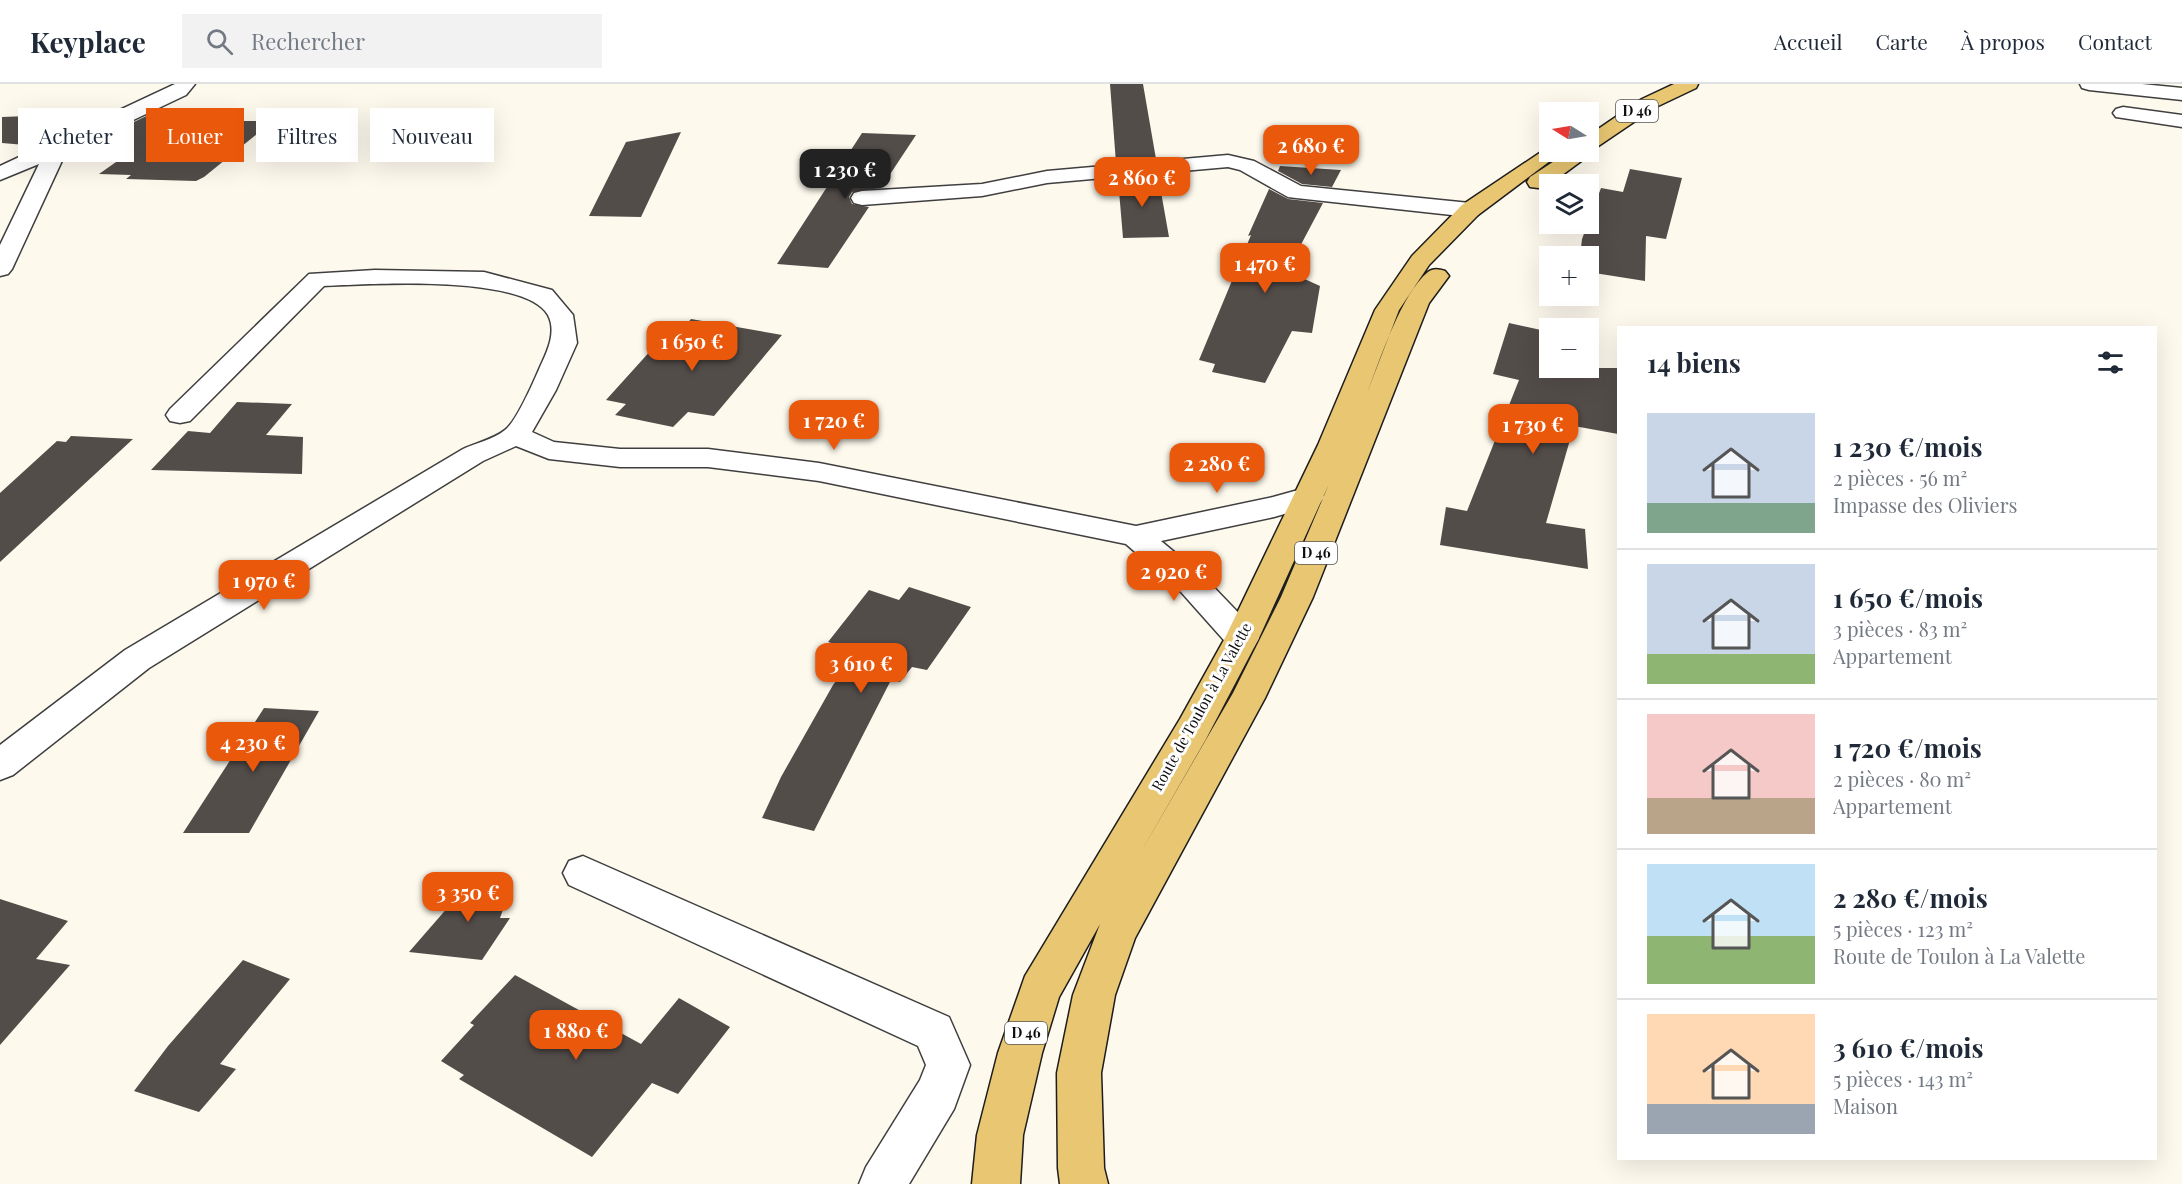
<!DOCTYPE html>
<html lang="fr">
<head>
<meta charset="utf-8">
<style>
	body { margin:0; font-family:"Playfair Display",serif; background:#f2f2f3; color:#1f2937; height:100vh; display:flex; flex-direction:column; font-size:22px; white-space:nowrap }
	* { box-sizing:border-box; margin:0 }
	p { font-size:20px; color:#747a83 }
	.icon { flex:none; width:33px; height:33px; fill:none; stroke:currentColor; stroke-width:2; stroke-linecap:round; stroke-linejoin:round }
	.map { position:relative; flex:1; overflow:hidden }
	.side { position:absolute; left:1617px; top:242px; width:540px; height:834px; display:flex; flex-direction:column; background:#fff; border-radius:0px; box-shadow:0 6px 24px #0002 }
	.side>* { flex:none }
	.banner { position:absolute; left:18px; top:24px; width:570px; height:54px; display:flex; gap:12px }
	.needle { width:39px; rotate:281deg }
	.buttons { position:absolute; left:1539px; top:18px; display:grid; gap:12px }
	.buttons a { display:grid; place-items:center; width:60px; height:60px; border-radius:0px; background:#fff; box-shadow:0 6px 24px #0002; font-size:30px }
	.price { position:absolute; translate:-50% -51px; padding:0 14px; border-radius:12px; background:#ea580c; color:#fff; font-size:20px; line-height:39px; filter:drop-shadow(0 2px 3px #0008) }
	.price::after { content:''; position:absolute; left:50%; top:36px; width:18px; height:14px; margin-left:-9px; background:inherit; clip-path:polygon(0 0,100% 0,50% 100%) }
	.price.selected { background:#222; color:#fff }
	ul { padding:0; list-style:none }
	li { display:flex; align-items:center; gap:18px; height:150px; padding:0 30px }
	li+li { border-top:2px solid #e0e1e3 }
	li span { display:grid; place-items:center; flex:none; width:168px; height:120px; border-radius:0px; color:#555 }
	li>.icon { margin-inline-start:auto }
	span .icon { width:72px; height:72px; fill:#fffc; stroke-width:1 }
	li b { font-size:26px }
	h2 { display:flex; justify-content:space-between; align-items:center; height:72px; padding:0 30px; font-size:26px }
	.pill { padding:0 21px; border-radius:0px; background:#fff; box-shadow:0 6px 24px #0002; font-size:21px; line-height:54px }
	.pill.selected { background:#ea580c; color:#fff }
	header { display:flex; align-items:center; gap:36px; box-sizing:border-box; height:84px; padding:0 30px; background:#fff; border-bottom:2px solid #e0e1e3 }
	header strong { font-size:28px }
	nav { display:flex; gap:33px; margin-inline-start:auto; font-size:21px }
	.search { width:420px; height:54px; background:#f2f2f3; display:flex; align-items:center; gap:15px; box-sizing:border-box; padding:0 21px; border-radius:0px; color:#747a83; font-size:22px }
	.map>svg:first-child { display:block }
</style>
</head>
<body>
<header>
<strong>Keyplace</strong>
<div class="search"><svg class="icon" aria-label="search" viewBox="0 0 24 24"><circle cx="10" cy="10" r="6"/><path d="M15 15l6 6"/></svg>Rechercher</div>
<nav><a>Accueil</a><a>Carte</a><a>À propos</a><a>Contact</a></nav>
</header>
<div class="map">
<svg width="2182" height="1100" viewBox="0 0 2182 1100">
	<rect width="100%" height="100%" fill="#fdf9ed"/>
	<path fill="#534d4a" d="M 1110,0 L 1143,0 L 1156,75 L 1116,79 Z
		M 229,24 L 221,33 L 233,32 L 229,37 L 273,37 L 204,93 L 196,97 L 126,95 L 131,91 L 99,90 L 126,71 L 75,66 L 157,27 Z
		M 107,29 L 37,62 L 2,59 L 2,33 Z
		M 681,48 L 641,133 L 589,132 L 626,58 Z
		M 862,49 L 916,51 L 881,104 L 852,108 L 849,113 L 852,120 L 869,123 L 828,184 L 777,180 Z
		M 1280,82 L 1341,86 L 1332,103 L 1302,100 L 1278,87 Z
		M 1630,85 L 1682,94 L 1666,155 L 1646,152 L 1645,197 L 1588,188 L 1588,172 L 1580,172 L 1582,155 L 1601,104 L 1623,108 Z
		M 1158,91 L 1169,153 L 1123,154 L 1118,95 Z
		M 1269,105 L 1288,115 L 1323,119 L 1287,187 L 1320,202 L 1312,249 L 1292,247 L 1265,299 L 1212,288 L 1215,280 L 1199,276 L 1251,151 L 1248,152 Z
		M 691,235 L 782,251 L 714,332 L 688,328 L 673,343 L 615,331 L 626,320 L 606,316 L 662,254 L 672,256 Z
		M 1509,239 L 1550,248 L 1550,284 L 1618,284 L 1618,350 L 1574,342 L 1546,439 L 1585,445 L 1588,485 L 1440,461 L 1446,423 L 1467,427 L 1519,296 L 1493,290 Z
		M 237,318 L 292,320 L 266,351 L 303,353 L 302,390 L 151,386 L 188,347 L 210,349 Z
		M 71,352 L 133,355 L 0,478 L 0,409 L 57,357 L 66,358 Z
		M 909,503 L 971,523 L 927,586 L 912,583 L 900,598 L 891,596 L 814,747 L 762,734 L 781,693 L 833,601 L 859,567 L 828,558 L 869,506 L 899,516 Z
		M 264,624 L 319,627 L 249,749 L 183,749 Z
		M 513,798 L 500,834 L 510,834 L 482,876 L 409,868 L 469,799 Z
		M 0,815 L 68,837 L 36,875 L 70,881 L 0,961 Z
		M 243,876 L 290,895 L 220,980 L 236,985 L 199,1028 L 134,1007 L 168,962 Z
		M 515,891 L 641,960 L 679,914 L 730,943 L 678,1010 L 652,999 L 592,1073 L 459,995 L 464,991 L 441,977 L 474,941 L 470,939 Z"/>
	<g fill="none" stroke-linecap="round" stroke-linejoin="round">
		<g stroke="#3f3f3f" stroke-width="3">
			<path id="minor" d="M 175,0 L 195,0 L 186,11 L 66,68 L 12,185 L 8,190 L 0,192 L 0,161 L 39,80 L 0,96 L 0,82 Z
				M 2080,0 L 2142,0 L 2182,4 L 2182,16 L 2089,6 L 2082,4 Z
				M 2123,23 L 2182,31 L 2182,43 L 2116,33 L 2113,29 L 2116,25 Z
				M 1228,71 L 1254,77 L 1301,102 L 1470,119 L 1478,121 L 1481,126 L 1478,131 L 1470,133 L 1296,114 L 1288,113 L 1240,86 L 1228,83 L 1047,99 L 982,112 L 862,121 L 854,119 L 851,114 L 854,109 L 862,107 L 982,100 L 1047,87 Z
				M 375,186 L 484,188 L 552,206 L 573,231 L 577,259 L 556,306 L 532,348 L 554,358 L 620,365 L 708,365 L 819,379 L 1136,442 L 1273,413 L 1309,403 L 1319,406 L 1324,413 L 1319,420 L 1274,433 L 1161,457 L 1203,492 L 1254,545 L 1259,554 L 1254,563 L 1242,566 L 1230,563 L 1181,508 L 1126,460 L 819,397 L 708,383 L 620,383 L 549,375 L 516,362 L 483,377 L 149,584 L 13,691 L 0,696 L 0,661 L 125,566 L 463,365 C 476,359 494,355 505,346 C 516,338 534,297 540,283 C 547,268 557,248 548,231 C 524,190 369,200 324,202 L 190,337 L 180,339 L 170,337 L 166,331 L 170,325 L 309,190 Z
				M 583,772 L 949,933 L 970,981 L 954,1025 L 909,1100 L 859,1100 L 866,1083 L 920,996 L 926,981 L 918,962 L 569,801 L 563,789 L 569,777 Z"/>
		</g>
		<g stroke="#1d1d1d" stroke-width="3">
			<path id="major" d="M 1674,0 L 1698,0 L 1696,4 L 1656,23 L 1591,67 L 1588,72 L 1546,103 L 1538,104 L 1530,103 L 1527,98 L 1530,93 L 1568,68 L 1588,68 L 1588,52 L 1642,15 Z
				M 1550,62 L 1550,68 L 1562,68 L 1478,131 L 1429,181 L 1399,226 L 1367,309 C 1380,276 1401,210 1428,188 C 1433,184 1439,185 1445,187 L 1449,192 L 1429,219 L 1313,513 L 1265,614 L 1135,854 L 1115,911 L 1101,989 L 1104,1084 L 1108,1100 L 1060,1100 L 1058,1084 L 1057,989 L 1073,911 L 1100,840 L 1059,913 L 1042,969 L 1023,1051 L 1020,1100 L 972,1100 L 977,1051 L 998,969 L 1025,892 L 1180,635 L 1225,554 L 1318,361 L 1375,226 L 1412,172 L 1462,121 ZM 1329,400 L 1281,513 L 1233,609 L 1134,780 L 1206,655 L 1259,554 Z"/>
		</g>
		<use href="#minor" fill="#fff" fill-rule="evenodd"/>
		<use href="#major" fill="#e8c672" fill-rule="evenodd"/>
	</g>
	<g text-anchor="middle" stroke-width="6" stroke-linejoin="round" paint-order="stroke">
		<g fill="#fff" stroke="#555" stroke-width="1.5">
			<rect x="1616" y="16" width="42" height="22" rx="4.5"/>
			<rect x="1295" y="458" width="42" height="22" rx="4.5"/>
			<rect x="1005" y="938" width="42" height="22" rx="4.5"/>
		</g>
		<g font-size="14" font-weight="bold" fill="#0c0c0c">
			<text x="1637" y="32">D 46</text>
			<text x="1316" y="474">D 46</text>
			<text x="1026" y="954">D 46</text>
		</g>
		<g font-size="15" fill="#0c0c0c" stroke="#fff">
			<text transform="translate(1202 623) rotate(-61)" y="5">Route de Toulon à La Valette</text>
		</g>
	</g>
</svg>
<div class="buttons">
<a><svg class="needle" viewBox="-14 -14 28 28"><path d="M0-13l5 13h-10z" fill="#e53935"/><path d="M0 13l5-13h-10z" fill="#747a83"/></svg></a>
<a><svg class="icon" aria-label="layers" viewBox="0 0 24 24"><path d="M12 4l9 5-9 5-9-5zM3 14l9 5 9-5"/></svg></a>
<a>+</a>
<a>−</a>
</div>
<b class="price" style="left:1311px;top:92px">2 680 €</b>
<b class="price selected" style="left:845px;top:116px">1 230 €</b>
<b class="price" style="left:1142px;top:124px">2 860 €</b>
<b class="price" style="left:1265px;top:210px">1 470 €</b>
<b class="price" style="left:692px;top:288px">1 650 €</b>
<b class="price" style="left:834px;top:367px">1 720 €</b>
<b class="price" style="left:1533px;top:371px">1 730 €</b>
<b class="price" style="left:1217px;top:410px">2 280 €</b>
<b class="price" style="left:1174px;top:518px">2 920 €</b>
<b class="price" style="left:264px;top:527px">1 970 €</b>
<b class="price" style="left:861px;top:610px">3 610 €</b>
<b class="price" style="left:253px;top:689px">4 230 €</b>
<b class="price" style="left:468px;top:839px">3 350 €</b>
<b class="price" style="left:576px;top:977px">1 880 €</b>
<div class="banner">
<a class="pill">Acheter</a>
<a class="pill selected">Louer</a>
<a class="pill">Filtres</a>
<a class="pill">Nouveau</a>
</div>
<section class="side">
<h2>14 biens<svg class="icon" aria-label="filters" viewBox="0 0 24 24"><path d="M4 7h16M4 17h16"/><circle cx="9" cy="7" r="2"/><circle cx="15" cy="17" r="2"/></svg></h2>
<ul>
<li><span style="background:linear-gradient(#c9d6e8 75%,#7fa58c 0)"><svg class="icon" aria-label="home" viewBox="0 0 24 24"><path d="M3 11l9-7 9 7M6 9v11h12V9"/></svg></span><div><b>1 230 €/mois</b><p>2 pièces · 56 m²</p><p>Impasse des Oliviers</p></div></li>
<li><span style="background:linear-gradient(#c9d6e8 75%,#8fb573 0)"><svg class="icon" aria-label="home" viewBox="0 0 24 24"><path d="M3 11l9-7 9 7M6 9v11h12V9"/></svg></span><div><b>1 650 €/mois</b><p>3 pièces · 83 m²</p><p>Appartement</p></div></li>
<li><span style="background:linear-gradient(#f6c9c9 70%,#b9a48a 0)"><svg class="icon" aria-label="home" viewBox="0 0 24 24"><path d="M3 11l9-7 9 7M6 9v11h12V9"/></svg></span><div><b>1 720 €/mois</b><p>2 pièces · 80 m²</p><p>Appartement</p></div></li>
<li><span style="background:linear-gradient(#bfe0f5 60%,#8fb573 0)"><svg class="icon" aria-label="home" viewBox="0 0 24 24"><path d="M3 11l9-7 9 7M6 9v11h12V9"/></svg></span><div><b>2 280 €/mois</b><p>5 pièces · 123 m²</p><p>Route de Toulon à La Valette</p></div></li>
<li><span style="background:linear-gradient(#ffd9b3 75%,#9aa5b1 0)"><svg class="icon" aria-label="home" viewBox="0 0 24 24"><path d="M3 11l9-7 9 7M6 9v11h12V9"/></svg></span><div><b>3 610 €/mois</b><p>5 pièces · 143 m²</p><p>Maison</p></div></li>
</ul>
</section>
</div>
</body>
</html>
